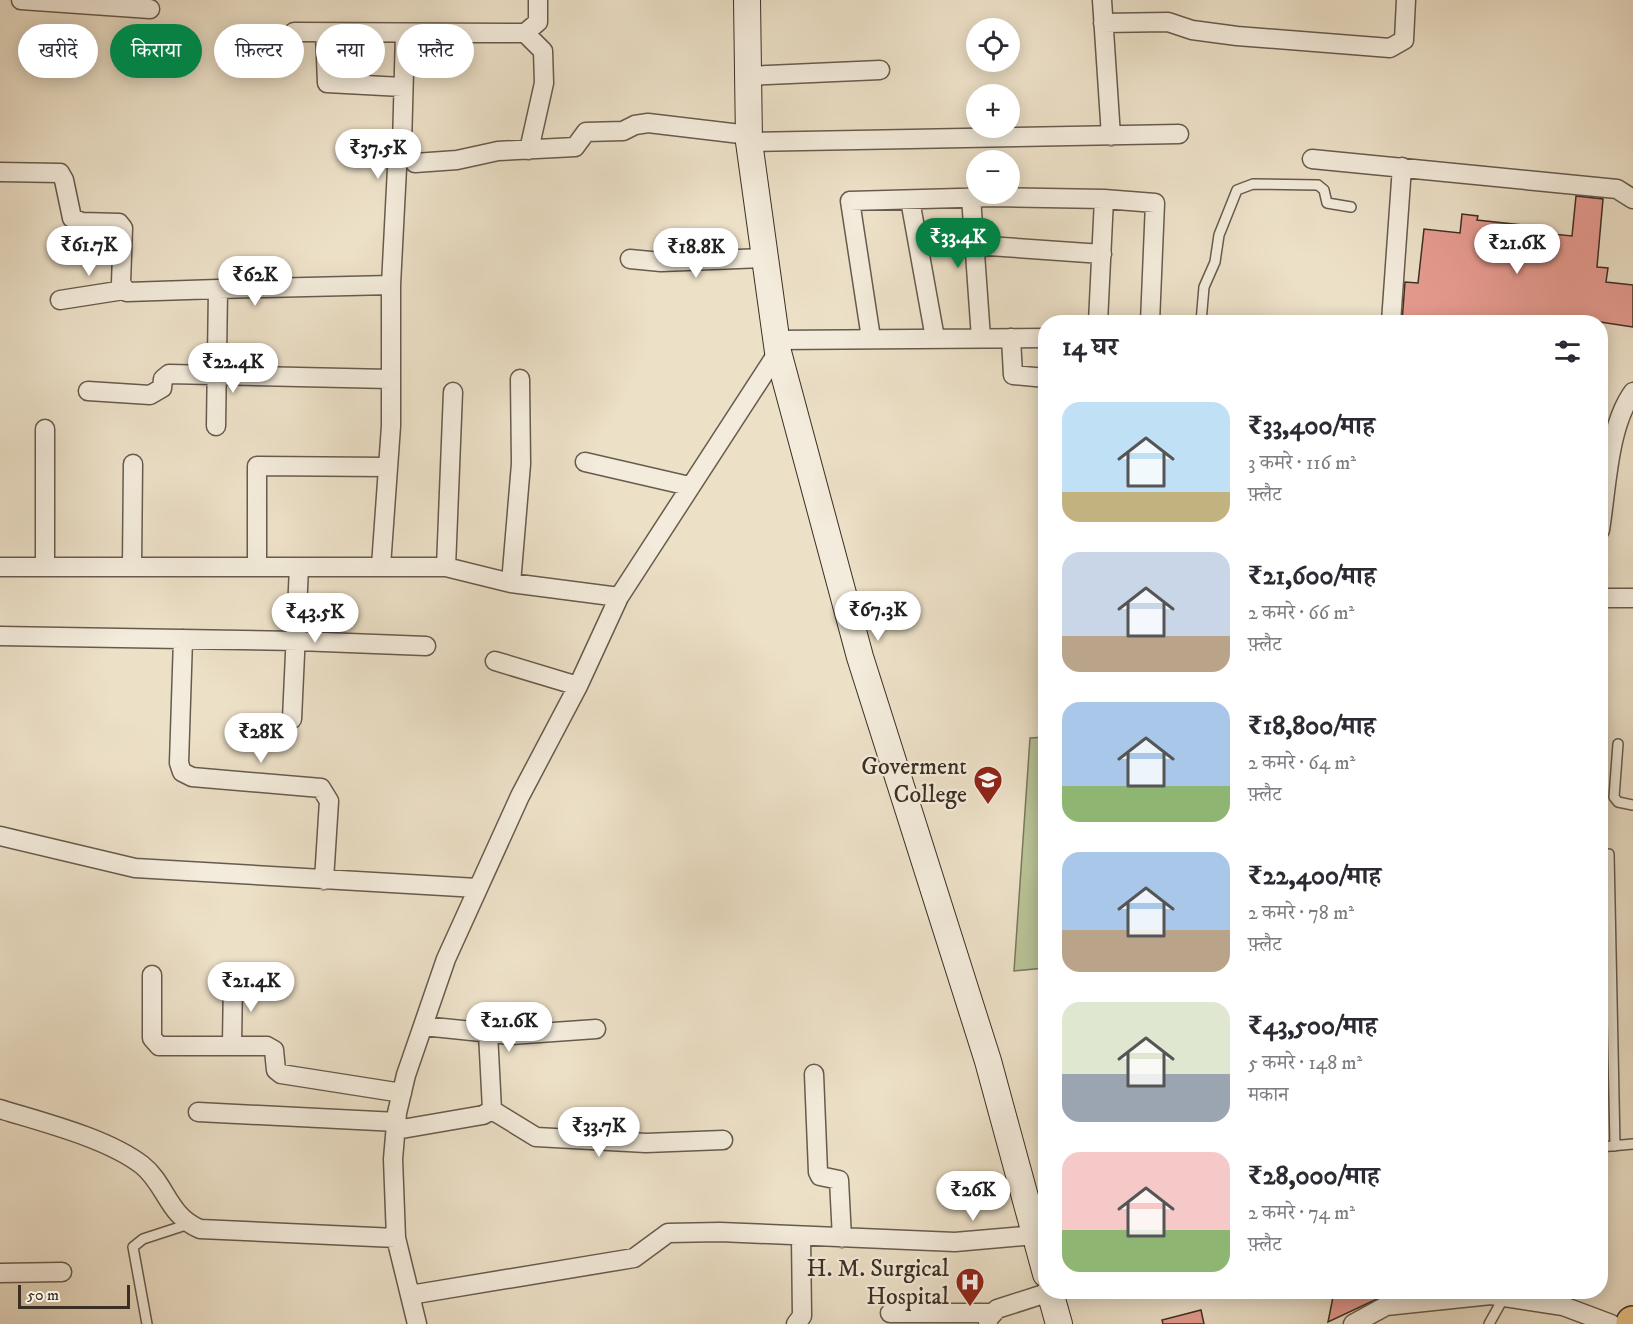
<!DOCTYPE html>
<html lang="hi">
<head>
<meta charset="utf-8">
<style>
	body { margin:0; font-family:"IM FELL DW Pica","Noto Serif Devanagari",serif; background:#f2f2f3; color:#2b2b33; height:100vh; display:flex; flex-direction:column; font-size:22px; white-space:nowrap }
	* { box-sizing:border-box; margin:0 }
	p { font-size:20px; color:#7c7c81 }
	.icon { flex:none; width:33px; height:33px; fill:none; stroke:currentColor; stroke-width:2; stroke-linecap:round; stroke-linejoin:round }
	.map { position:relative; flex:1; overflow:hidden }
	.details { position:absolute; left:1038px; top:315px; width:570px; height:984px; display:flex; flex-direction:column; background:#fff; border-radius:24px; box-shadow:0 3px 15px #0003 }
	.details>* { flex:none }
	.guide { position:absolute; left:18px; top:24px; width:570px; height:54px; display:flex; gap:12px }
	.tools { position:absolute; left:966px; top:18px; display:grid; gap:12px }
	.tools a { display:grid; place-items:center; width:54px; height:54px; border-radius:50%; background:#fff; box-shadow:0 3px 15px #0003; font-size:30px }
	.scale { position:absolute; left:18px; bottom:15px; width:112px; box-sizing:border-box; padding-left:6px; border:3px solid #3b2f24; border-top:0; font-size:16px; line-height:21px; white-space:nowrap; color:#3b2f24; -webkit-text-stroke:4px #f3ebdb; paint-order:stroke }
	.price { position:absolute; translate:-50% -51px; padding:0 14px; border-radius:21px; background:#fff; color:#222; font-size:20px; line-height:39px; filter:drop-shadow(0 2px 3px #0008) }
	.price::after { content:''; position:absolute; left:50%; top:36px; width:18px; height:14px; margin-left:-9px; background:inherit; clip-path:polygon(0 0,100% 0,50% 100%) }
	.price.on { background:#0b8043; color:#fff }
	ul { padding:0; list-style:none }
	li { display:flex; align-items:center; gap:18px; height:150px; padding:0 24px }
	li span { display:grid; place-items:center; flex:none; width:168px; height:120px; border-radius:18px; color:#555 }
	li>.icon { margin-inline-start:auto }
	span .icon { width:72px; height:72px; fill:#fffc; stroke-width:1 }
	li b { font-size:26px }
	h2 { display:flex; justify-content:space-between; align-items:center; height:72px; padding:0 24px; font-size:26px }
	.tag { padding:0 21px; border-radius:27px; background:#fff; box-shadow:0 3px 15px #0003; font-size:21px; line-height:54px }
	.tag.on { background:#0b8043; color:#fff }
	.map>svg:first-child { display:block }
</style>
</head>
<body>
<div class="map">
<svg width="1633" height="1324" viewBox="0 0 1633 1324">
	<rect width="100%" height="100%" fill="#ece0c7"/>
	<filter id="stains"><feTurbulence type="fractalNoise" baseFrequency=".00333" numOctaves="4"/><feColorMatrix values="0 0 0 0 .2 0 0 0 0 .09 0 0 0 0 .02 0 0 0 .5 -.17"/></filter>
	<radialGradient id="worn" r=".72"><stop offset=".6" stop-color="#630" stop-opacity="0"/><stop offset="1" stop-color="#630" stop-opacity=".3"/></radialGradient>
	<path fill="#b8c295" stroke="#7a785c" stroke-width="1.5" d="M 1045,737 L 1045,968 L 1014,971 L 1030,738 Z"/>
	<path fill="#e79b90" stroke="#3b2f24" stroke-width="1.5" d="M 1576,196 L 1603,199 L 1597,267 L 1608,268 L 1606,282 L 1633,285 L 1633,327 L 1600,322 L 1402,322 L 1405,282 L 1418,283 L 1424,229 L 1460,233 L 1462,214 L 1478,216 L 1477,220 L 1522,225 L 1521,231 L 1572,236 Z
		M 1334,1292 L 1392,1292 L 1328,1322 Z
		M 1201,1310 L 1204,1324 L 1163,1324 L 1162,1320 Z"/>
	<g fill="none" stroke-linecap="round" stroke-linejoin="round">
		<g stroke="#675b4d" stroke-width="12">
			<path id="lane" d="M 1201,322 L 1204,287 L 1215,262 L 1219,235 L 1237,190 L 1253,184 L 1318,185 L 1324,190 L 1327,203 L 1351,207
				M 1618,744 L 1614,797 L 1618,802 L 1633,805
				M 1609,854 L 1615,1146
				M 1600,1147 L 1633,1144
				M 147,1324 L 133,1247 L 143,1239 L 189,1224
				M 1489,1324 L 1504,1297"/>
		</g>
		<g stroke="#675b4d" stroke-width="21">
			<path id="street" d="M 21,0 L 150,9
				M 1102,0 L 1111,136
				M 1103,23 L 1168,22 L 1192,30 L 1237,36 L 1390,48 L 1404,40 L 1406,0
				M 294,32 L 525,33 L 538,22 L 538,0
				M 325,33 L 327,83 L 402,87
				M 525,33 L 543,51 L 544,83 L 529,150
				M 748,76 L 880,70
				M 749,142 L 1179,134
				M 1312,159 L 1617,189 L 1633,199
				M 415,163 L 457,160 L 498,151 L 575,147 L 586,132 L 623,131 L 635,125 L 648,123 L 749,135
				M 0,172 L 60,173 L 64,180 L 72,218 L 82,222 L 119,223 L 123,228 L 121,283 L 127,292 L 218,289
				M 971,197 L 981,338
				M 1104,199 L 1155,203 L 1150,322
				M 910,200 L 935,338
				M 974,245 L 1102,254
				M 630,259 L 661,262 L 764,258
				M 60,300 L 124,290
				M 1391,322 L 1402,167
				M 871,338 L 850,201 L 995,197 L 1104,199 L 1098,322
				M 1011,338 L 1013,375 L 1046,378
				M 775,340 L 1046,338
				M 88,391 L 150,395 L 162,388 L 163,379 L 169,374 L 389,379
				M 216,426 L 218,289 L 391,285
				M 585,462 L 689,486
				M 1600,530 C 1607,487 1608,427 1633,392
				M 132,566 L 133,464
				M 381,566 L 391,426 L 391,285 L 397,168 L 402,145 L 405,33
				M 0,567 L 446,567 L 511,583 L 619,597
				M 45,567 L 45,429
				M 257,567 L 257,466 L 388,467
				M 446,567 L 453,392
				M 511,583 L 521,464 L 520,379
				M 1600,598 L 1633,598
				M 0,636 L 298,641 L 426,646
				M 183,639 L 179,763 L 182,772 L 192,777 L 321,788 L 329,801 L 324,880
				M 495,661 L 578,686
				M 292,719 L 299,567
				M 0,836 L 135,868 L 477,888
				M 152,975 L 152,1038 L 159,1046 L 267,1046 L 274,1050 L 276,1070 L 281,1074 L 402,1093
				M 423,1026 L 511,1035 L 596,1029
				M 232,1045 L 233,980
				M 814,1074 L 818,1172 L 820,1176 L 839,1180 L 842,1238
				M 0,1109 C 42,1122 107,1138 142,1165 C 166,1184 168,1216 200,1229 L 396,1238
				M 492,1110 L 536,1137 L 646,1143 L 723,1140
				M 198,1112 L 397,1122
				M 396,1130 L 483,1115 L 492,1110 L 488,1033
				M 0,1273 L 62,1272
				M 410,1295 L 634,1258 L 668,1233 L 720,1232 L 955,1242 L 1035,1235
				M 890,1313 L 992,1313
				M 988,1322 L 989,1318 L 997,1309 L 1050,1292
				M 417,1324 L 396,1238 L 393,1159 L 397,1113 L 406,1075 L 446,959 L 520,796 L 578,686 L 619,597 L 778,352
				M 796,1324 L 802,1316 L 801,1237
				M 1353,1324 L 1386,1306 L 1491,1295 L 1563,1306 L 1611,1324"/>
		</g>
		<g stroke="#3b2f24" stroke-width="28">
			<path id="secondary" d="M 747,0 L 749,142 L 778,352 L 860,657 L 988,1061 L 1046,1274
				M 1050,1292 L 1059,1324"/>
		</g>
		<g stroke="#3b2f24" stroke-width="36">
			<path id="highway" d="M 1633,1324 L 1633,1323"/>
		</g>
		<use href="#lane" stroke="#f3ebdb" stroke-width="9"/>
		<use href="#street" stroke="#f3ebdb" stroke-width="18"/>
		<use href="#secondary" stroke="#f3ebdb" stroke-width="26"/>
		<use href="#highway" stroke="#e6c084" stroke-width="33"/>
	</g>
	<defs>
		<g id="university-pin" transform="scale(1.5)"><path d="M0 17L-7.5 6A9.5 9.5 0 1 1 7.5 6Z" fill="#8f2418" stroke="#f3ebdb"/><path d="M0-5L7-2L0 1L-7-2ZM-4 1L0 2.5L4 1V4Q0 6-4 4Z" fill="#fff"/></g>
		<g id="hospital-pin" transform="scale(1.5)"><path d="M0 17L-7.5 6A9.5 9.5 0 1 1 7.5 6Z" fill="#8f2418" stroke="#f3ebdb"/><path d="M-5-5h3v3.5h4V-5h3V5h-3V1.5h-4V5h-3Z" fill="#fff"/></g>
	</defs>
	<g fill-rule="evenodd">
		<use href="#university-pin" x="988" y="780"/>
		<use href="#hospital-pin" x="970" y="1282"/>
	</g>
	<g text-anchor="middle" stroke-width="4.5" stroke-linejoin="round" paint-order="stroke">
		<g font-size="24" fill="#3b2f24" stroke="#f3ebdb" text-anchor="end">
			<text x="967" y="774">Goverment<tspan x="967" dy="28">College</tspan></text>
			<text x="949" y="1276">H. M. Surgical<tspan x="949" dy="28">Hospital</tspan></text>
		</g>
	</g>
	<rect width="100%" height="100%" filter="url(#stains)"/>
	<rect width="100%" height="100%" fill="url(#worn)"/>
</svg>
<div class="tools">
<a><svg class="icon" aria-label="locate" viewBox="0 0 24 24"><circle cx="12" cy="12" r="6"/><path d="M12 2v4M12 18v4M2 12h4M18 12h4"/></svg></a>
<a>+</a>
<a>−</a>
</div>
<div class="scale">50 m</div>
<b class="price" style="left:378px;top:180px">₹37.5K</b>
<b class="price on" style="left:958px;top:269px">₹33.4K</b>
<b class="price" style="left:1517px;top:275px">₹21.6K</b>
<b class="price" style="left:89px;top:277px">₹61.7K</b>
<b class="price" style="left:696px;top:279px">₹18.8K</b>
<b class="price" style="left:255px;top:307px">₹62K</b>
<b class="price" style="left:233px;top:394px">₹22.4K</b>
<b class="price" style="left:878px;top:642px">₹67.3K</b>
<b class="price" style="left:315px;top:644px">₹43.5K</b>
<b class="price" style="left:261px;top:764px">₹28K</b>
<b class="price" style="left:251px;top:1013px">₹21.4K</b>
<b class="price" style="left:509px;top:1053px">₹21.6K</b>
<b class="price" style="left:599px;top:1158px">₹33.7K</b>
<b class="price" style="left:973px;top:1222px">₹26K</b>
<div class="guide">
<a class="tag">खरीदें</a>
<a class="tag on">किराया</a>
<a class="tag">फ़िल्टर</a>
<a class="tag">नया</a>
<a class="tag">फ़्लैट</a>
</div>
<section class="details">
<h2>14 घर<svg class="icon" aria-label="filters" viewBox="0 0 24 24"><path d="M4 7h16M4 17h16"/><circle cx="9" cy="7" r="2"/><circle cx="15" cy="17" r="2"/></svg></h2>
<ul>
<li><span style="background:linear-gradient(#bfe0f5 75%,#c2b280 0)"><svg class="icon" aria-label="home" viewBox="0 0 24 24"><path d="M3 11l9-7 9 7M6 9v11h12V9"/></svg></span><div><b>₹33,400/माह</b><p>3 कमरे · 116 m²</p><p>फ़्लैट</p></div></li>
<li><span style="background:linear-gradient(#c9d6e8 70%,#b9a48a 0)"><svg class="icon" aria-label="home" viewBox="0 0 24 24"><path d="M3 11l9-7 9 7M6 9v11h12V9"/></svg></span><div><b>₹21,600/माह</b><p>2 कमरे · 66 m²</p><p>फ़्लैट</p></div></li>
<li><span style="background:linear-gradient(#a9c7e8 70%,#8fb573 0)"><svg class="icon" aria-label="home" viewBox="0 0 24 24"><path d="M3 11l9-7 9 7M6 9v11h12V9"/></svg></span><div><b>₹18,800/माह</b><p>2 कमरे · 64 m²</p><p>फ़्लैट</p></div></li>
<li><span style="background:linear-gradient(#a9c7e8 65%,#b9a48a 0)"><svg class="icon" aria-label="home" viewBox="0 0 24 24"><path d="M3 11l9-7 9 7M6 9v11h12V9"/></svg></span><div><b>₹22,400/माह</b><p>2 कमरे · 78 m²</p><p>फ़्लैट</p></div></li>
<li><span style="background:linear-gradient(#dfe7d0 60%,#9aa5b1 0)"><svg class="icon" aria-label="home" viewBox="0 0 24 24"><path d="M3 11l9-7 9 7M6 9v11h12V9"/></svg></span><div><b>₹43,500/माह</b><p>5 कमरे · 148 m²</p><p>मकान</p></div></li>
<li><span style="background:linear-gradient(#f6c9c9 65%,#8fb573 0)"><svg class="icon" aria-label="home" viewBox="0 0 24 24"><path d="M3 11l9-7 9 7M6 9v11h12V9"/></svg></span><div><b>₹28,000/माह</b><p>2 कमरे · 74 m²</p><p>फ़्लैट</p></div></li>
</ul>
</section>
</div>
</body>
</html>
